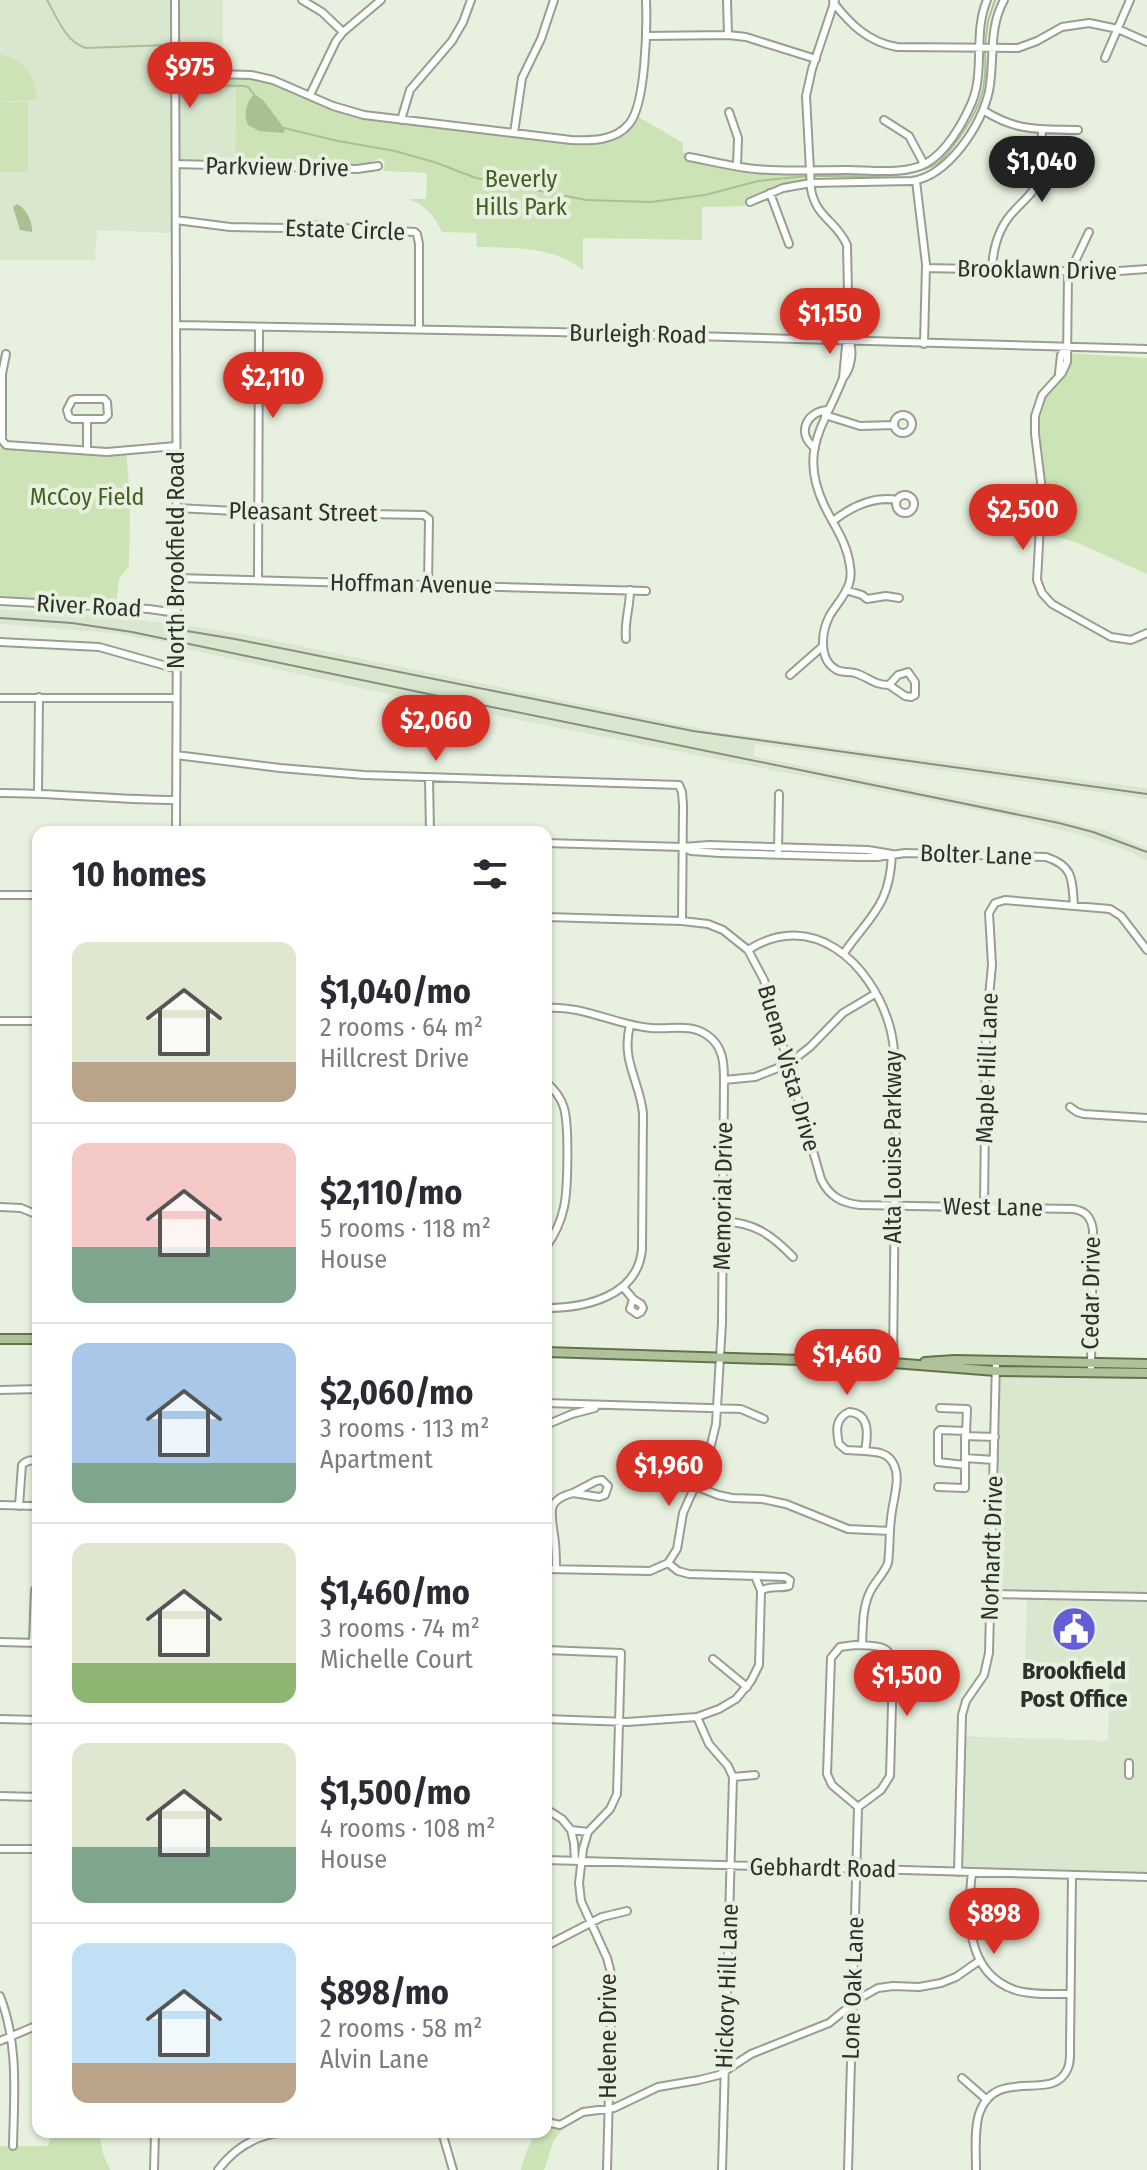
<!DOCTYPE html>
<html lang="en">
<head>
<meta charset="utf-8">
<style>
	body { margin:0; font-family:"Fira Sans Condensed",sans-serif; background:#f7f7f7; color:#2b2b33; height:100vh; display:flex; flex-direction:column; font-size:30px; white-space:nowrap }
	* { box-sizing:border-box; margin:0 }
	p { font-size:26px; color:#7c7c81 }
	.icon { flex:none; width:44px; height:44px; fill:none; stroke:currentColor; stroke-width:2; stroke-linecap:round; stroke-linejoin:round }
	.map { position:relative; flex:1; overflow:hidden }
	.side { position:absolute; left:32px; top:826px; width:520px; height:1312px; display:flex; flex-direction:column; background:#fff; border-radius:16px; box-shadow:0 2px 6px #0004 }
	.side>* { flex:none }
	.price { position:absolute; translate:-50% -68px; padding:0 18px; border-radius:28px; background:#d93025; color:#fff; font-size:26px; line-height:52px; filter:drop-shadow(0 2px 4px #0008) }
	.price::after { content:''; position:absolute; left:50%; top:48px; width:24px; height:18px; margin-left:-12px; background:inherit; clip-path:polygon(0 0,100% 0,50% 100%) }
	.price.on { background:#222; color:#fff }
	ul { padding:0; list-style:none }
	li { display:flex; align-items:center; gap:24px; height:200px; padding:0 40px }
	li+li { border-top:2px solid #e1e1e2 }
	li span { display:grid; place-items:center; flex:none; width:224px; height:160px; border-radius:16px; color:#555 }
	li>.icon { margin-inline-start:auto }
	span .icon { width:96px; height:96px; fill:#fffc; stroke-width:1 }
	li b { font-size:34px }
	h2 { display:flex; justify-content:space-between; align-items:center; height:96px; padding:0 40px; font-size:34px }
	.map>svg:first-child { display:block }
</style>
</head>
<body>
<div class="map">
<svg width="1147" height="2170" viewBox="0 0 1147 2170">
	<rect width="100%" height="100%" fill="#e8f1df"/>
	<path fill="#dae7cf" d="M 0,0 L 223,0 L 223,69 L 169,70 L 171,88 L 236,88 L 235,162 L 173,162 L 171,196 L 171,233 L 97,230 L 95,260 L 0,260 Z
		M 0,609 L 111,616 L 171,624 L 171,643 L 112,633 L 0,624 Z
		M 184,625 L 242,634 L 717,732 L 1147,788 L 1147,799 L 756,744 L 753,756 L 1035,813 L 1107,831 L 1147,848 L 1147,861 L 1126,850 L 1086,837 L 1016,818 L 392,695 L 183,648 Z
		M 996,1371 L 1147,1373 L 1147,1597 L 991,1594 Z
		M 1027,1598 L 1147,1601 L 1147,1873 L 1104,1876 L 958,1872 L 961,1736 L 1108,1741 L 1110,1668 L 1025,1666 Z"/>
	<path fill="#cce3b6" d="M 0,54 C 24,60 36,76 37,100 L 0,101 Z
		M 233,75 L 269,80 L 350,113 L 589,143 L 625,132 L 637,116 L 683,143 L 683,152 L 686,153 L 684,159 L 740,169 L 807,171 L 807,179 C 786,184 767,190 748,200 L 748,206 L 702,207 L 702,240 L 583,238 L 583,270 C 554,246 512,248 477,247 L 476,233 L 442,232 C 434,215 426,206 409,199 L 426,199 L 427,173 L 383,171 L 385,162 L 381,158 L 362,165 L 235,162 L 236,88 L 179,88 L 179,81 L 182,76 Z
		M 0,102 L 28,102 L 28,172 L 0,172 Z
		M 1054,352 L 1147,358 L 1147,574 L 1078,543 L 1038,531 L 1038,480 L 1032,422 L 1040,394 L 1054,375 L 1058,368 L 1059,357 Z
		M 0,443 L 10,447 L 126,452 L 130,494 L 129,566 L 119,579 L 116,603 L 0,596 Z
		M 546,2122 L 563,2126 L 566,2125 L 554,2140 L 544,2170 L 521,2170 C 524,2157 529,2144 537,2132 L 546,2132 Z
		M 52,2132 L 99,2132 L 103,2154 L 110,2170 L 0,2170 L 0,2146 L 48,2146 Z"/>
	<path fill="#a9c093" d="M 254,94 L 263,100 L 284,128 L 284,133 L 259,131 L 248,125 C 243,113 246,104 254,94 Z
		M 17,204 C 26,208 33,222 32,232 L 20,230 L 13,207 Z"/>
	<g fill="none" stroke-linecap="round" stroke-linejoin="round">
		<path stroke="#a9c093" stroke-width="2" d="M 47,0 C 57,17 66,43 86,48 L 168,45
			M 985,45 L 988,21 L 995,0
			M 203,85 L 244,86 L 248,87 L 254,94
			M 284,128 L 338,141 L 395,151 L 437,163 L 476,178 L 586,200 L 651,202 L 705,195 L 758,181 L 807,176
			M 813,176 C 846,175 914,182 940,161 C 949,153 956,142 963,132 C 982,104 987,85 985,51"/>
		<g stroke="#979f8f" stroke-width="10">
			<path id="minor" d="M 175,0 L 177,613 L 176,832
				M 302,0 L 322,12 L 343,32
				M 727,0 L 728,35
				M 835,0 L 812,69 L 806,96 L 811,189 C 816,218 836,220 847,245 L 849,340 C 854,351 851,369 843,378 C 825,425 798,450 824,505 C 834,526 847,542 850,566 C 851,572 851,578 849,584 C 845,596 836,605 830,615 C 821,632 818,660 837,670 C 843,673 849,671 855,673 C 869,677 873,685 889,685 L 898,675 L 908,672 L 915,682 L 915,695 L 911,697 L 905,696 L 889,685
				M 833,2 C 850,24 868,42 897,47 L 1018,48 L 1037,41 L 1062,27 L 1089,23 L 1118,29 L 1147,42
				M 646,36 L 728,35 L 746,37 L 816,59
				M 1105,58 L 1130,0
				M 176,73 L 251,75 L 273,80 L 333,106 L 364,115 L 571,140 C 591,141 615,141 629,124 C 646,104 647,27 646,0
				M 310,95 L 336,41 L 343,32 L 381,0
				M 983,110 C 1017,132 1039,129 1078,130
				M 729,112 L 738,138 L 737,166
				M 401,120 L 410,90 L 452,41 L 463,22 L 471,0
				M 884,120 L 909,136 L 924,164
				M 514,133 L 522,78 L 541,39 L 554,0
				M 689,157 C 711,161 733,167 755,169 C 785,172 816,170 847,170 C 870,170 903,175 925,164 C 946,153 963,123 972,102 C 985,70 973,33 987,0
				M 176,164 L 357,169 L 378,166
				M 916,181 L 926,264 L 924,344
				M 770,193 L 789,244
				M 750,202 L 783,188 L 811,183 L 912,181 C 948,176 982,125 989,91 C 995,60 988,29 1004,0
				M 176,220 L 230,227 L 288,228 L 315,225 L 353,229 L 415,232 L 417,234 L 419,244 L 419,330
				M 926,268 L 1105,272 L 1147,269
				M 992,269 C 993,247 999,226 1015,210 C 1023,201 1034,193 1039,180 C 1045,164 1041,145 1042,129
				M 1068,272 L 1067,362 L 1062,373 L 1042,395 L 1035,416 L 1035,434 L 1042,490 L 1037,580 L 1042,593 L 1052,604 L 1111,637 L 1131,640 L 1147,633
				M 1070,272 L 1089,232
				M 176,325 L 555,332 L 1147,349
				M 6,354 L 2,374 L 2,440 L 6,445 L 107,452 L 176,446
				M 1059,373 L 1061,355 L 1066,347
				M 843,378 L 846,346 L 849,340
				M 75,399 L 104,399 L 107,402 L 108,415 L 104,419 L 73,419 L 69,417 L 67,410 L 72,400 Z
				M 825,415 L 860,426 L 894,425
				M894 424a9 9 0 1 1 18 0a9 9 0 1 1-18 0Z
				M 815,448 C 796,434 806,412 827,410
				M 87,451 L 87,419
				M896 504a9 9 0 1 1 18 0a9 9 0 1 1-18 0Z
				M 176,508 L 257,512 L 424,515 L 429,519 L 428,586
				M 833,521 C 851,507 874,496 897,500
				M 177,578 L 646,591
				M 258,580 L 259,327
				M 846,590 L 862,595 L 867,599 L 886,596 L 899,598
				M 0,601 L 149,609 L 177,613
				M 626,639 C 624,622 630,608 630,590
				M 0,642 L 99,647 L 177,669
				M 790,675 L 823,646
				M 0,698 L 176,698
				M 176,755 L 280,768 L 364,775 L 679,785 L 682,792 L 683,805 L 682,921
				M 429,778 L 430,832
				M 0,793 C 59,793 117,800 176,800
				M 38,793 L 39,697
				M 546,843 L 683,847 L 709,845 L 868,850 L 892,854
				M 683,847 L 691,851 L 720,853 L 858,857 L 877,857 L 905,853 L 1046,857 C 1074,866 1072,880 1074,906
				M 778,851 L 779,794
				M 0,895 L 38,895
				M 546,917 L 682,921 L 708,924 L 723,930 L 748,950 L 764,980 L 821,1179 C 829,1196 841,1203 860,1205 L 1073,1209 C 1086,1211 1091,1217 1093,1230 L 1091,1367
				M 748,950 C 812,909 870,962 889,1024 C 895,1044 895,1064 896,1085 L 893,1363
				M 844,953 C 871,915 890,905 892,854
				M 546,1008 C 583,1005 615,1025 651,1028 C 670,1030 690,1023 707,1035 C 723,1046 724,1062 724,1080 L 722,1323 L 716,1424 L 708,1457 L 683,1513 L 677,1549 L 668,1563 L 650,1571 L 546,1569
				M 0,1021 L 38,1021
				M 724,1080 L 755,1077 L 788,1064 L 810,1047 L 843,1013 L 875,994
				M 546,1082 C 554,1089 561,1097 564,1108 C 569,1125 568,1189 564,1207 C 561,1221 554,1236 546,1247
				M 1070,1107 L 1077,1112 L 1084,1114 L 1147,1118
				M 0,1207 L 21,1208 L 38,1215
				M 984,1207 L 986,1028 L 992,965 L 989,913 L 995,903 L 1005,900 L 1110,909 L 1121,916 L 1147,950
				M 723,1222 C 753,1221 773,1236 793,1257
				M 624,1288 L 633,1299 L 641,1304 L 643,1308 L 641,1312 L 637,1314 L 630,1309 L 633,1299
				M 546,1308 C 586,1308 638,1296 642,1249 L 643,1113 C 639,1079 621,1061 630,1025
				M 0,1390 L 38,1389
				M 546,1403 L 741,1409 L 764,1419
				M 940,1408 L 967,1409 L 966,1433
				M 849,1412 C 870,1413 868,1435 865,1451 L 846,1450 L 839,1444 C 836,1431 835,1418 849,1412 Z
				M 546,1425 L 572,1414 L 595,1408
				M 965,1458 L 994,1460
				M 965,1465 L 938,1462 L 938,1432 L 940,1430 L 966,1431
				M 602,1480 L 608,1486 L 605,1495 L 599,1497 L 573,1493 L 596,1481 Z
				M 695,1486 L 718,1495 L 732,1498 L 762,1499 L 786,1504 L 848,1529 L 890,1531
				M 938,1487 L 965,1488 L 965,1436 L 995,1437
				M 0,1505 L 38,1506
				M 19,1506 L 22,1465 C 27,1460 32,1459 38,1462
				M 668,1563 L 678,1571 L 689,1574 L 785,1577 L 790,1580 L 789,1586 C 780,1589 769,1585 761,1591
				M 556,1569 C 556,1558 556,1546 554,1535 C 551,1512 546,1500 573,1493
				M 991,1594 L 1147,1597
				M 0,1642 L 38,1643
				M 33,1643 L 35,1590
				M 855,1645 C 876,1646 893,1643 893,1669 L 890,1776 L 881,1790 L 858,1807 L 832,1785 L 827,1774 L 831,1658 L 840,1647 Z
				M 862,1645 C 863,1627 862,1608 870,1592 C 875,1581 884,1574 888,1563 C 890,1549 889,1534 891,1519 C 892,1502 902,1478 893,1463 C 887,1452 876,1452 865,1451
				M 546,1650 L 621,1653 L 617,1794 L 610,1809 L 588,1832 L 583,1849 L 579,1883 L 581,1901 L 607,1958 L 612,1977 L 607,2170
				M 713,1659 L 747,1687
				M 697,1717 L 709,1744 L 728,1766 L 733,1777 L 722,2170
				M 0,1719 L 38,1720
				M 546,1719 L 627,1722 L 697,1717 L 719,1709 L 736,1699 L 751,1681 L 759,1665 L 761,1591 L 755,1576
				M 1129,1775 L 1129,1763
				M 733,1777 L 755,1775
				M 0,1796 L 38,1797
				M 546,1809 L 562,1819 L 571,1830 L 588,1832
				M 571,1830 L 574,1843 L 575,1861
				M 0,1849 L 38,1849
				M 546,1860 L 1147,1877
				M 958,1872 L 962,1715 L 966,1701 L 984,1675 L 989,1653 L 996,1361
				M 972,1872 C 967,1915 965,1973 1015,1990 C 1032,1995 1052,1994 1070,1994
				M 546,1946 L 602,1917 L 627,1911
				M 0,1996 C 19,2045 14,2095 13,2146
				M 0,2041 L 38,2025
				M 962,2078 L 987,2100
				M 546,2118 L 551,2123 L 560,2125 L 583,2112 L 614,2108 L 658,2087 L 699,2080 L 719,2075 L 751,2054 L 829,2023 L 860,1998 L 878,1988 L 893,1986 L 919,1987 L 941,1983 L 956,1977 L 979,1961
				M 442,2132 L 453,2170
				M 154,2170 L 155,2132
				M 218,2170 C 235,2147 256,2135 284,2132
				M 848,2170 L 858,1807
				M 976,2170 C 976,2152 974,2131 979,2114 C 995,2065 1052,2103 1067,2070 C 1071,2063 1070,2054 1070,2045 L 1072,1875"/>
		</g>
		<g stroke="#5f7549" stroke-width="12">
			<path id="major" d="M 0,1339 L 38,1339
				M 546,1352 L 893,1363 L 996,1371 L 1147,1373
				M 925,1362 L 955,1360 L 1147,1364"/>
		</g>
		<use href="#minor" stroke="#fff" stroke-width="6"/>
		<use href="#major" stroke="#afc29b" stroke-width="8"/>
		<path stroke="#888e82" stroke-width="2" d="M 0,618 L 72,623 L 132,632 L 438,696 L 1059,823 L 1093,832 L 1147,852
			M 169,628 L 235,639 L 693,731 L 1147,794"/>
	</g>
	<defs>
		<g id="civic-disc" transform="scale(2.3)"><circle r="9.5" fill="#615ed7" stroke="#e8f1df"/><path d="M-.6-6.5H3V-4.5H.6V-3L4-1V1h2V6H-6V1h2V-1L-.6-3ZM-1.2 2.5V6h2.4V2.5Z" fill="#fff"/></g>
	</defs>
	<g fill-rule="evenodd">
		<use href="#civic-disc" x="1074" y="1629"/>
	</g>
	<g text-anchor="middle" stroke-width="8" stroke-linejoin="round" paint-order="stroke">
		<g font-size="24" fill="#2e312b" stroke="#e8f1df">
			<text transform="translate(277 167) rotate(1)" y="8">Parkview Drive</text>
			<text transform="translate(345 230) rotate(2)" y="8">Estate Circle</text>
			<text transform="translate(1037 270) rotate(1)" y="8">Brooklawn Drive</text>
			<text transform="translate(638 334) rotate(1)" y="8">Burleigh Road</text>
			<text transform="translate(303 512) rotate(1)" y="8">Pleasant Street</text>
			<text transform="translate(176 560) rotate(-90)" y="8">North Brookfield Road</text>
			<text transform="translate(411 584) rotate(1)" y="8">Hoffman Avenue</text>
			<text transform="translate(89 606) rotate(3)" y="8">River Road</text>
			<text transform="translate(976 855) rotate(2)" y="8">Bolter Lane</text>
			<text transform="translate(789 1068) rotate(74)" y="8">Buena Vista Drive</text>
			<text transform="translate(987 1068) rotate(-88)" y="8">Maple Hill Lane</text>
			<text transform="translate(893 1147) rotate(-90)" y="8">Alta Louise Parkway</text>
			<text transform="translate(723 1196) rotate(-89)" y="8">Memorial Drive</text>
			<text transform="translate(993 1207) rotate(1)" y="8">West Lane</text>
			<text transform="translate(1091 1293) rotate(-89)" y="8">Cedar Drive</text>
			<text transform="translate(992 1548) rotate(-88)" y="8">Norhardt Drive</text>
			<text transform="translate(823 1868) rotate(1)" y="8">Gebhardt Road</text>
			<text transform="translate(727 1986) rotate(-88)" y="8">Hickory Hill Lane</text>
			<text transform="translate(853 1988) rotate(-88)" y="8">Lone Oak Lane</text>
			<text transform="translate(608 2036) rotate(-90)" y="8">Helene Drive</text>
		</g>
		<g font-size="24" fill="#446020" stroke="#e8f1df">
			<text x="521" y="187">Beverly<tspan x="521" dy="28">Hills Park</tspan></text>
			<text x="87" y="505">McCoy Field</text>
		</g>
		<g font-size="24" font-weight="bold" fill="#2e312b" stroke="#e8f1df">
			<text x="1074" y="1679">Brookfield<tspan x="1074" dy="28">Post Office</tspan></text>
		</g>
	</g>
</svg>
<b class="price" style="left:190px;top:110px">$975</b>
<b class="price on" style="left:1042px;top:204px">$1,040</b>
<b class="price" style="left:830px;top:356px">$1,150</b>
<b class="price" style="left:273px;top:420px">$2,110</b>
<b class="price" style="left:1023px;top:552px">$2,500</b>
<b class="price" style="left:436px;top:763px">$2,060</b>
<b class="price" style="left:847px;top:1397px">$1,460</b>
<b class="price" style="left:669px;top:1508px">$1,960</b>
<b class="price" style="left:907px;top:1718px">$1,500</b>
<b class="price" style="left:994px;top:1956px">$898</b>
<section class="side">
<h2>10 homes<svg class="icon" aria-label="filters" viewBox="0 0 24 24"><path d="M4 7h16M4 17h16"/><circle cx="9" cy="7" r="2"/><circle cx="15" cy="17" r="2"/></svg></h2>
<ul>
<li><span style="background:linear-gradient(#dfe7d0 75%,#b9a48a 0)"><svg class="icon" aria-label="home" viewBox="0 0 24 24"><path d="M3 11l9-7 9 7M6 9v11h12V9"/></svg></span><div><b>$1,040/mo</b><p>2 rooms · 64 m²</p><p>Hillcrest Drive</p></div></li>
<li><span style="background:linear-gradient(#f6c9c9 65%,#7fa58c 0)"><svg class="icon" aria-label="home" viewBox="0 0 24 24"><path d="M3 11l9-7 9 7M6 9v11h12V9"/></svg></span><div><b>$2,110/mo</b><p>5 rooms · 118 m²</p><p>House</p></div></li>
<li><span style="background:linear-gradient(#a9c7e8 75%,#7fa58c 0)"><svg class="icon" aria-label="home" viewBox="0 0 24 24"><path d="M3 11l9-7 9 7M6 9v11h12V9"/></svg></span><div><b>$2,060/mo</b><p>3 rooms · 113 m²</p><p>Apartment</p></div></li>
<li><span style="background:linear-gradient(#dfe7d0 75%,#8fb573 0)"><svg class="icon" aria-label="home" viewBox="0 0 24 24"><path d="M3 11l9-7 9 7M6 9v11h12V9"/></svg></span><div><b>$1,460/mo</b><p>3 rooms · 74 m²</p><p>Michelle Court</p></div></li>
<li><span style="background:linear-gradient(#dfe7d0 65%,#7fa58c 0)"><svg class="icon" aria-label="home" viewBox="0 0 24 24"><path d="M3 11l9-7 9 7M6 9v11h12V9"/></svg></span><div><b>$1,500/mo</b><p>4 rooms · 108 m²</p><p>House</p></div></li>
<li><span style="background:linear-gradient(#bfe0f5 75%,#b9a48a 0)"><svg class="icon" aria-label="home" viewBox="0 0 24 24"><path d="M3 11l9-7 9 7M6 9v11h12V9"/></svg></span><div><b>$898/mo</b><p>2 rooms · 58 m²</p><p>Alvin Lane</p></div></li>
</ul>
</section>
</div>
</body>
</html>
